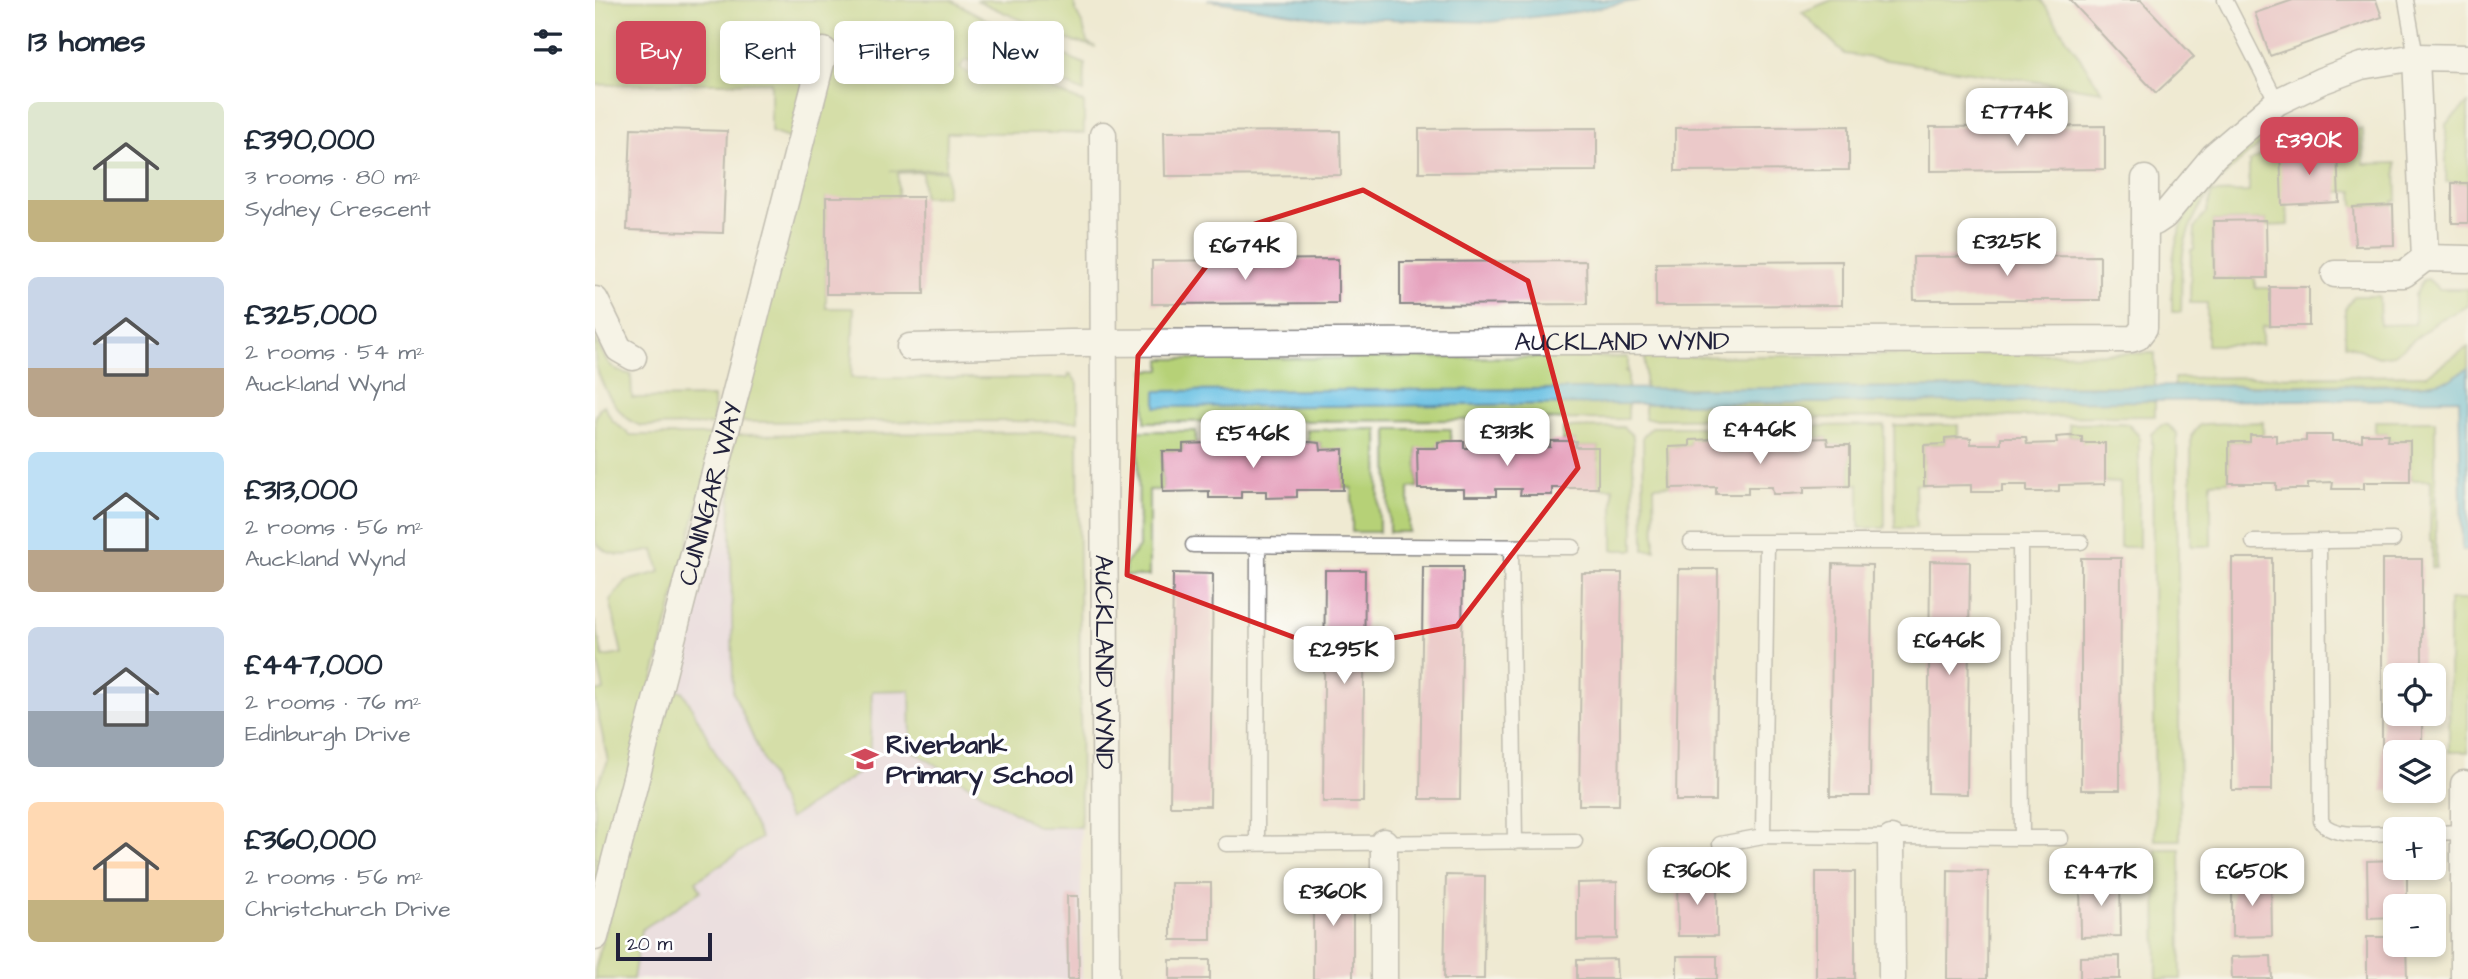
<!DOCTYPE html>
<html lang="en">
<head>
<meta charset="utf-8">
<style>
	body { margin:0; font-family:"Architects Daughter",sans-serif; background:#f2f2f3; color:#1f2937; height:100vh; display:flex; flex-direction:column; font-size:26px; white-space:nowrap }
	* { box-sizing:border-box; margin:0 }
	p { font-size:23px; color:#747a83 }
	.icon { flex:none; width:38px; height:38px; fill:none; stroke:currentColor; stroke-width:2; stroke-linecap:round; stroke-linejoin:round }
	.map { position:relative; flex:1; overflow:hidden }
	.drawer { display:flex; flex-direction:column; background:#fff; width:595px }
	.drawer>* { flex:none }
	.guide { position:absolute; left:21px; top:21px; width:665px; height:63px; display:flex; gap:14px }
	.fabs { position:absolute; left:1788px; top:663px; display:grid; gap:14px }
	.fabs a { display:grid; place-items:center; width:63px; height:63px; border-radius:10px; background:#fff; box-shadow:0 4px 10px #0003; font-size:35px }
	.scale { position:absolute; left:21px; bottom:18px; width:96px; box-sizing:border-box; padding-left:7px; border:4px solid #22223b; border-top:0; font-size:19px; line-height:24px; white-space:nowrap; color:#22223b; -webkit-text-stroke:5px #fff; paint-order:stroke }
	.price { position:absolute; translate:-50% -60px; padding:0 16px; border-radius:14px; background:#fff; color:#222; font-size:23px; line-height:46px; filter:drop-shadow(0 2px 4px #0008) }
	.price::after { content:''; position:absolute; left:50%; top:42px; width:21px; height:16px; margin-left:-10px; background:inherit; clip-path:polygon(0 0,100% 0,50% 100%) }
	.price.selected { background:#d1495b; color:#fff }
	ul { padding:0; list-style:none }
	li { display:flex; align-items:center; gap:21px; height:175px; padding:0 28px }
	li span { display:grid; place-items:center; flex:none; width:196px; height:140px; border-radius:10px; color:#555 }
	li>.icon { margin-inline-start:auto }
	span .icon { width:84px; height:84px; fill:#fffc; stroke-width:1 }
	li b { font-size:30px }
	h2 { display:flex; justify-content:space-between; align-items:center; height:84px; padding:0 28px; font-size:30px }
	.chip { padding:0 24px; border-radius:10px; background:#fff; box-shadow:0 4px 10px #0003; font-size:24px; line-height:63px }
	.chip.selected { background:#d1495b; color:#fff }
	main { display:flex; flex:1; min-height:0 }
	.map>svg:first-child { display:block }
</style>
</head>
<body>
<main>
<section class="drawer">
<h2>13 homes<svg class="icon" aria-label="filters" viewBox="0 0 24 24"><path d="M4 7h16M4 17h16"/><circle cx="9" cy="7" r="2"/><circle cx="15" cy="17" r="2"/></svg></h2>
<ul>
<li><span style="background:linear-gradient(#dfe7d0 70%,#c2b280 0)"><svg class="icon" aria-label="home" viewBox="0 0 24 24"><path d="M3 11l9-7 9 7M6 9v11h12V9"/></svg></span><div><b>£390,000</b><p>3 rooms · 80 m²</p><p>Sydney Crescent</p></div></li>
<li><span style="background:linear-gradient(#c9d6e8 65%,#b9a48a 0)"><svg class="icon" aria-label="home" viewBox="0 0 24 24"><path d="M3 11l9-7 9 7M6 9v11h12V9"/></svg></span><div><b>£325,000</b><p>2 rooms · 54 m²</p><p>Auckland Wynd</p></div></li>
<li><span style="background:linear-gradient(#bfe0f5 70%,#b9a48a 0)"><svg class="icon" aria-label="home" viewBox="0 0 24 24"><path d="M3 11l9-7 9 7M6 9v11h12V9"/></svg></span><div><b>£313,000</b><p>2 rooms · 56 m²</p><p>Auckland Wynd</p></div></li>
<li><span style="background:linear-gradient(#c9d6e8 60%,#9aa5b1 0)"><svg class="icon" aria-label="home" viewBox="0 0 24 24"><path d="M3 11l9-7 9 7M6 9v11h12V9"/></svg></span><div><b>£447,000</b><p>2 rooms · 76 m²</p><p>Edinburgh Drive</p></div></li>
<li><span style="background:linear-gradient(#ffd9b3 70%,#c2b280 0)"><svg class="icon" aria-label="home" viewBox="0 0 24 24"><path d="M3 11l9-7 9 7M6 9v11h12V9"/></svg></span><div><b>£360,000</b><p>2 rooms · 56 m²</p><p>Christchurch Drive</p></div></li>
</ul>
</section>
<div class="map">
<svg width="1873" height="979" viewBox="0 0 1873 979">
	<rect width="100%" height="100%" fill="#fff"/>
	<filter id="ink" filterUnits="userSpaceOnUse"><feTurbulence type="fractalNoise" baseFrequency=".0143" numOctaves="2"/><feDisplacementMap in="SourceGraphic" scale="14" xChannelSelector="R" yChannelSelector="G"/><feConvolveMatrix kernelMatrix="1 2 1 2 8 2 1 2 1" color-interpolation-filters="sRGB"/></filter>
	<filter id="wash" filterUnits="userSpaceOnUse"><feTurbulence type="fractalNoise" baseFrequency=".00686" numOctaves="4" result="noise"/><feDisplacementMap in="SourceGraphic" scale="28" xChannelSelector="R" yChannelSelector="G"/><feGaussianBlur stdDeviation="1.57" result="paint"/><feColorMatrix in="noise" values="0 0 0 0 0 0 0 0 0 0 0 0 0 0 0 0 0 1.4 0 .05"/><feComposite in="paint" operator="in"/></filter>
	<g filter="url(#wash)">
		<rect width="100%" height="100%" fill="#efead2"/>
		<path fill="#e7d2ef" d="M 483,432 L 487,979 L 0,979 L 0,970 L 139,435 Z"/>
		<path fill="#b6d177" stroke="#6c7a59" stroke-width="2" d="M 0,0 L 356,0 L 420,35 L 490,64 L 489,92 L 387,49 L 378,61 L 370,60 L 365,68 L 386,81 L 392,74 L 386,68 L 391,62 L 489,103 L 489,133 L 352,133 L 351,169 L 295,171 L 352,171 L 352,196 L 328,197 L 327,172 L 303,173 L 303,197 L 231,198 L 231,308 L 259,308 L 256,378 L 473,378 L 474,374 L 476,374 L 483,384 L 483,421 L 143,422 L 238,63 L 246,77 L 251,74 L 239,53 L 218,49 L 201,62 L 204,66 L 217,56 L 198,140 L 176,132 L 176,82 L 0,85 Z
			M 381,0 L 479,0 L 481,12 L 488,25 L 492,42 L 501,47 L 469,39 Z
			M 1237,0 L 1446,0 L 1507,91 L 1250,54 L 1207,12 Z
			M 1873,103 L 1873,183 L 1851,182 L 1851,124 Z
			M 1675,128 L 1684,131 C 1643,160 1600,195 1589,247 C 1585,268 1587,291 1586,312 L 1577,312 C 1577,293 1576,272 1579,253 C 1588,198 1632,158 1675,128 Z
			M 1768,129 L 1769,164 L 1801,163 L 1802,201 L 1798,201 L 1798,205 L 1759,207 L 1758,191 L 1744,192 L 1692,204 L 1693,225 L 1671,226 L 1671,220 L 1618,221 L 1619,278 L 1660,278 L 1660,288 L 1675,288 L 1675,326 L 1667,327 L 1667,345 L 1612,345 L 1612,303 L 1595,303 L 1596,250 L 1599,249 L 1600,227 L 1611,213 L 1617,193 L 1654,192 L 1654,162 L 1677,149 L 1679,136 L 1741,134 L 1742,130 Z
			M 1833,279 L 1844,289 L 1873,289 L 1873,306 L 1844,320 L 1799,355 L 1784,357 L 1750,344 L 1750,309 L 1759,296 L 1784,296 L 1785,325 L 1820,324 L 1820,295 L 1828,280 Z
			M 0,338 C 8,355 15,374 36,374 L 37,398 L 118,397 L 119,425 L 47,426 C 25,421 7,387 1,366 C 0,358 0,347 0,338 Z
			M 1873,347 L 1873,368 L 1854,380 L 1839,384 L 1579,386 L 1579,378 L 1831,375 Z
			M 1560,353 L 1560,386 L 1050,389 L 1050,357 Z
			M 1033,357 L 1033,371 L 1029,370 L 1033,373 L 1033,389 L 561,392 L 1033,404 L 1033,419 L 550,422 L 550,370 L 566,370 L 566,359 Z
			M 1560,401 L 1560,416 L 1050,419 L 1050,404 Z
			M 9,405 L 17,420 L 35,435 L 121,435 L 0,905 L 0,790 L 13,761 L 0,701 L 0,692 L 9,690 L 0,649 L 0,621 L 8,657 L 27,654 L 15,600 L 31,581 L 65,572 L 59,550 C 38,554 14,562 0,541 L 0,418 L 5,408 Z
			M 1780,421 L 1840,421 L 1841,568 L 1837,568 L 1837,541 L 1835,541 L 1836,480 L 1815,480 L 1815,441 L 1792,441 L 1792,434 L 1780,434 Z
			M 1668,422 L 1668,435 L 1655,442 L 1634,442 L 1634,481 L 1616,482 L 1616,546 L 1596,546 L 1596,436 L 1605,425 L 1610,424 Z
			M 1524,423 L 1533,424 L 1544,436 L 1544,547 L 1525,547 L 1525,483 L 1510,482 L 1487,443 L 1487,437 L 1474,436 L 1474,424 Z
			M 1289,425 L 1290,528 L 1264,528 L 1264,484 L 1255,484 L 1255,445 L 1233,445 L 1232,438 L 1220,438 L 1220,426 Z
			M 1299,425 L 1363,425 L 1363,437 L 1350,438 L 1350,444 L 1329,445 L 1329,484 L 1320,484 L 1321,528 L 1300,528 Z
			M 1567,425 L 1573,425 L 1582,433 L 1585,840 L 1560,840 L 1557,434 Z
			M 1028,427 L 1038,436 L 1039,550 L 1018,550 L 1018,488 L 1003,488 L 1003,447 L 980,447 L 980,441 L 968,441 L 968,428 Z
			M 1057,427 L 1108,427 L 1108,440 L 1095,440 L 1095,446 L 1074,447 L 1075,485 L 1059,486 L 1060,550 L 1049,550 L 1048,436 Z
			M 783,429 L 784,532 L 757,532 L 757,488 L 748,488 L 748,450 L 726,450 L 725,443 L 713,443 L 712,430 Z
			M 793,429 L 856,429 L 856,442 L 844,442 L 843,448 L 822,449 L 823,487 L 814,488 L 814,532 L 794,532 Z
			M 543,431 L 601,431 L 601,444 L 588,444 L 588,451 L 567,451 L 568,490 L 554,490 L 554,576 L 530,576 L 530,565 L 544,547 Z
			M 483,432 L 486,827 L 443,827 L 316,750 L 315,690 L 277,691 L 274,766 L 194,819 L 138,692 L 135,462 L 139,435 Z
			M 1854,600 L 1873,600 L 1873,752 L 1854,752 Z
			M 72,691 L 88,691 L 166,838 L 101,881 L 106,891 L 46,930 L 38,979 L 0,979 L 0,970 Z
			M 1561,849 L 1585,849 L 1586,979 L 1562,979 Z"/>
		<path fill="#64bee1" stroke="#43708e" stroke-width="2" d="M 612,0 L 1045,0 L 981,12 L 895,22 L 721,17 Z
			M 1873,368 L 1873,551 L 1867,550 L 1864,399 L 561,407 L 561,391 L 1825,385 L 1854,380 Z"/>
		<g id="blocks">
			<path fill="#e6a3be" d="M 1475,0 L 1546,0 L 1599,57 L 1561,93 Z
				M 1698,0 L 1781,0 L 1787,17 L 1675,56 L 1660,13 Z
				M 1254,126 L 1254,170 L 1080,171 L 1080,128 Z
				M 1510,126 L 1510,169 L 1335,171 L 1335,127 Z
				M 36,128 L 132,131 L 128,233 L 32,230 Z
				M 1002,128 L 1002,171 L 824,172 L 824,129 Z
				M 745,131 L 746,175 L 570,176 L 569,132 Z
				M 1742,149 L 1744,202 L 1687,205 L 1685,151 Z
				M 1857,183 L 1873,183 L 1873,223 L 1857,223 Z
				M 231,197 L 328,197 L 329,294 L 231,294 Z
				M 1798,205 L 1799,245 L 1760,246 L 1758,207 Z
				M 1671,220 L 1672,278 L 1619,278 L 1618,221 Z
				M 1505,256 L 1505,300 L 1319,300 L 1318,257 Z
				M 743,259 L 743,303 L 557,304 L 557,261 Z
				M 991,261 L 992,304 L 805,305 L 805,262 Z
				M 1247,261 L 1247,305 L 1061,306 L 1061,263 Z
				M 1675,287 L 1714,287 L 1714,326 L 1675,326 Z
				M 1767,434 L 1793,434 L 1792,441 L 1815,441 L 1815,482 L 1769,482 L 1769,489 L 1737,489 L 1738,482 L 1713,483 L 1713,489 L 1697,489 L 1681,490 L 1681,483 L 1634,483 L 1634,442 L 1655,442 L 1655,435 L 1681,435 L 1681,442 L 1711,441 L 1711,435 L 1737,435 L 1737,441 L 1767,441 Z
				M 1474,436 L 1487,437 L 1487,443 L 1510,443 L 1510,484 L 1464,485 L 1464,491 L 1448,492 L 1432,492 L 1432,485 L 1407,485 L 1407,492 L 1376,492 L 1376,485 L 1329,486 L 1329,445 L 1350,444 L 1350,438 L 1363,437 L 1376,438 L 1376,444 L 1406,444 L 1406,437 L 1431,437 L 1432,444 L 1462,443 L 1461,437 Z
				M 1232,438 L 1233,445 L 1255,445 L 1255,486 L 1209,487 L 1209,493 L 1193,494 L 1178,494 L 1177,487 L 1153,487 L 1153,494 L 1121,494 L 1121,487 L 1075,488 L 1074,447 L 1095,446 L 1095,440 L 1121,439 L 1121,446 L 1151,446 L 1151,439 L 1177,439 L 1177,446 L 1207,446 L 1207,439 Z
				M 853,441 L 869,441 L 869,448 L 899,448 L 899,441 L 925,441 L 925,448 L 941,448 L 955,447 L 955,441 L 981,441 L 980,447 L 1003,447 L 1003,488 L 957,488 L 957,495 L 925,495 L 926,489 L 901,489 L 901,496 L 869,496 L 869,489 L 823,489 L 822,448 L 843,448 L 843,442 Z
				M 715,442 L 725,443 L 726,450 L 748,449 L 748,490 L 702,490 L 702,497 L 671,498 L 671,491 L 646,491 L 646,498 L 614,498 L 614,491 L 568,492 L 567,451 L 588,451 L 588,444 L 614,443 L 614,450 L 644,450 L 644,443 L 670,443 L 670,450 L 686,450 L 700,449 L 700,443 Z
				M 1486,558 L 1526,558 L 1525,790 L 1486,790 Z
				M 1637,558 L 1677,558 L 1677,790 L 1637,790 Z
				M 1787,559 L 1827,559 L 1827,676 L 1801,676 L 1801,714 L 1827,714 L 1827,752 L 1801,752 L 1801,791 L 1787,791 Z
				M 1335,561 L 1375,562 L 1372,794 L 1333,793 Z
				M 1238,564 L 1277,565 L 1275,796 L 1235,796 Z
				M 828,567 L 868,567 L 865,799 L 825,799 Z
				M 1084,569 L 1123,569 L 1121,801 L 1081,801 Z
				M 730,570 L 770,570 L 768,802 L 728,802 Z
				M 578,573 L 618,574 L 615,806 L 575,806 Z
				M 987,573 L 1027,573 L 1024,805 L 984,805 Z
				M 1801,860 L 1801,868 L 1812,868 L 1812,906 L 1801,906 L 1801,917 L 1773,918 L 1772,861 Z
				M 1353,870 L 1393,871 L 1392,979 L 1352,979 Z
				M 1221,872 L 1260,872 L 1260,979 L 1221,979 Z
				M 851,875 L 890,876 L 889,979 L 849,979 Z
				M 718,877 L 758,877 L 758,979 L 718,979 Z
				M 1082,879 L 1122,879 L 1122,936 L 1083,936 Z
				M 1525,879 L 1526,936 L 1486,937 L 1485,880 Z
				M 1676,879 L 1677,936 L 1637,937 L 1637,880 Z
				M 1022,882 L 1022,939 L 982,940 L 982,883 Z
				M 576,883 L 616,883 L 616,940 L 576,940 Z
				M 472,896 L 483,896 L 484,979 L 473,979 Z
				M 1772,937 L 1801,937 L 1801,945 L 1811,945 L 1812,979 L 1772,979 Z
				M 1082,956 L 1122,956 L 1122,979 L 1082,979 Z
				M 1525,956 L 1525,979 L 1485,979 L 1485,957 Z
				M 1676,956 L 1677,979 L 1637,979 L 1636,957 Z
				M 1021,959 L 1022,979 L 982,979 L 982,960 Z
				M 575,960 L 615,960 L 615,979 L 575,979 Z"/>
		</g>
	</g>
	<g filter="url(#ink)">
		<use href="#blocks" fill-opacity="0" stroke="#888686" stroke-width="2"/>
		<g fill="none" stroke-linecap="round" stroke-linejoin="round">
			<g stroke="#888686" stroke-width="17">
				<path id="lane" d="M 1630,0 L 1682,102
					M 1811,0 L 1821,57
					M 1096,542 L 1486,542
					M 1658,542 L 1798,540
					M 1724,542 L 1726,821 C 1737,840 1780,833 1801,833
					M 1172,543 L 1168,836 L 1427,838 L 1425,542
					M 598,545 L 978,547
					M 916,548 L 920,842
					M 1839,833 L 1868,832
					M 1427,838 L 1466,838
					M 662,843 L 663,546
					M 631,844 L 980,841
					M 1125,844 L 1168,836"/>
			</g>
			<g stroke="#888686" stroke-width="29">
				<g id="street">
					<path id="s1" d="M 508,135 L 511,979"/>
					<path d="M 1550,223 L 1550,179"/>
					<path d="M 1830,258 L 1873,259"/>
					<path d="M 1740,274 L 1809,274 L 1830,258 L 1821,57"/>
					<path d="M 0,300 L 24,349 L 38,357"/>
					<path id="s2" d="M 315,347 L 476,343 L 1536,339 L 1542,337 L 1549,328 L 1550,223 L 1560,222 L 1569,216 L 1619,156 L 1682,102 L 1726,81 L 1766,66 L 1821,57 L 1873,58"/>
					<path d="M 1869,784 L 1869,979"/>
					<path d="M 1296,839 L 1297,979"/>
					<path d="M 789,842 L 789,979"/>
					<path id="s3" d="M 0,937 L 229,51"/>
				</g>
			</g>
			<use href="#lane" stroke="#fff" stroke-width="14"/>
			<use href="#street" stroke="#fff" stroke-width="26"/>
		</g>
	</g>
	<path d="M0 0H1873V979H0ZM 768,190 L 933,281 L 983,468 L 862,626 L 733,650 L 532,575 L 543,356 L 638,231 Z" fill="#efead2" fill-opacity=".55" fill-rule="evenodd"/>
	<path fill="none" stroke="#d62828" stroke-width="5" stroke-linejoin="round" d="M 768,190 L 933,281 L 983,468 L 862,626 L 733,650 L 532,575 L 543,356 L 638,231 Z"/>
	<defs>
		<g id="school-bare" transform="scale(2.1)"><path d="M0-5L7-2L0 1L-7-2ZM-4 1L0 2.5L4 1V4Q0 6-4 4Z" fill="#d1495b" stroke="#fff" stroke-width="2.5" paint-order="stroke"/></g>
	</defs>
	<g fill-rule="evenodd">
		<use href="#school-bare" x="270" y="759"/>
	</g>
	<g text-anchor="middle" stroke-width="7" stroke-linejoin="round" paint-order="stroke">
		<g font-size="26" fill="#22223b" stroke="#fff">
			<text dy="9" stroke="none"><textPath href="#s2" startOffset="712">AUCKLAND WYND</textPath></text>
			<text dy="9" stroke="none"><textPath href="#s3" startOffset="458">CUNINGAR WAY</textPath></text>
			<text dy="9" stroke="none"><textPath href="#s1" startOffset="527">AUCKLAND WYND</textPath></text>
		</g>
		<g font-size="26" font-weight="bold" fill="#22223b" stroke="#fff" text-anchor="start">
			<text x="291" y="753">Riverbank<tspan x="291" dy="30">Primary School</tspan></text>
		</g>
	</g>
</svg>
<div class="fabs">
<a><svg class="icon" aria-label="locate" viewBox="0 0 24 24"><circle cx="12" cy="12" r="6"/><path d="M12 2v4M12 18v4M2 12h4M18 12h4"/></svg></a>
<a><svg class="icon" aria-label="layers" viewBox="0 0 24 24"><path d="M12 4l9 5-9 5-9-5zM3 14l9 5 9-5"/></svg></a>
<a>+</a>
<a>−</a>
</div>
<div class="scale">20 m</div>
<b class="price" style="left:1422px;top:148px">£774K</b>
<b class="price selected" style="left:1714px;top:177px">£390K</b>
<b class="price" style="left:1412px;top:278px">£325K</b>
<b class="price" style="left:650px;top:282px">£674K</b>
<b class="price" style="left:1165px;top:466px">£446K</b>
<b class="price" style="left:912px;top:468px">£313K</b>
<b class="price" style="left:658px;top:470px">£546K</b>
<b class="price" style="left:1354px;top:677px">£646K</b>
<b class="price" style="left:749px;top:686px">£295K</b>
<b class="price" style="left:1102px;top:907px">£360K</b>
<b class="price" style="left:1506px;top:908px">£447K</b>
<b class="price" style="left:1657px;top:908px">£650K</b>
<b class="price" style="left:738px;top:928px">£360K</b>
<div class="guide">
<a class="chip selected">Buy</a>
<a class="chip">Rent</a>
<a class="chip">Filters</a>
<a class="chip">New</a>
</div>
</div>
</main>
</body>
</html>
